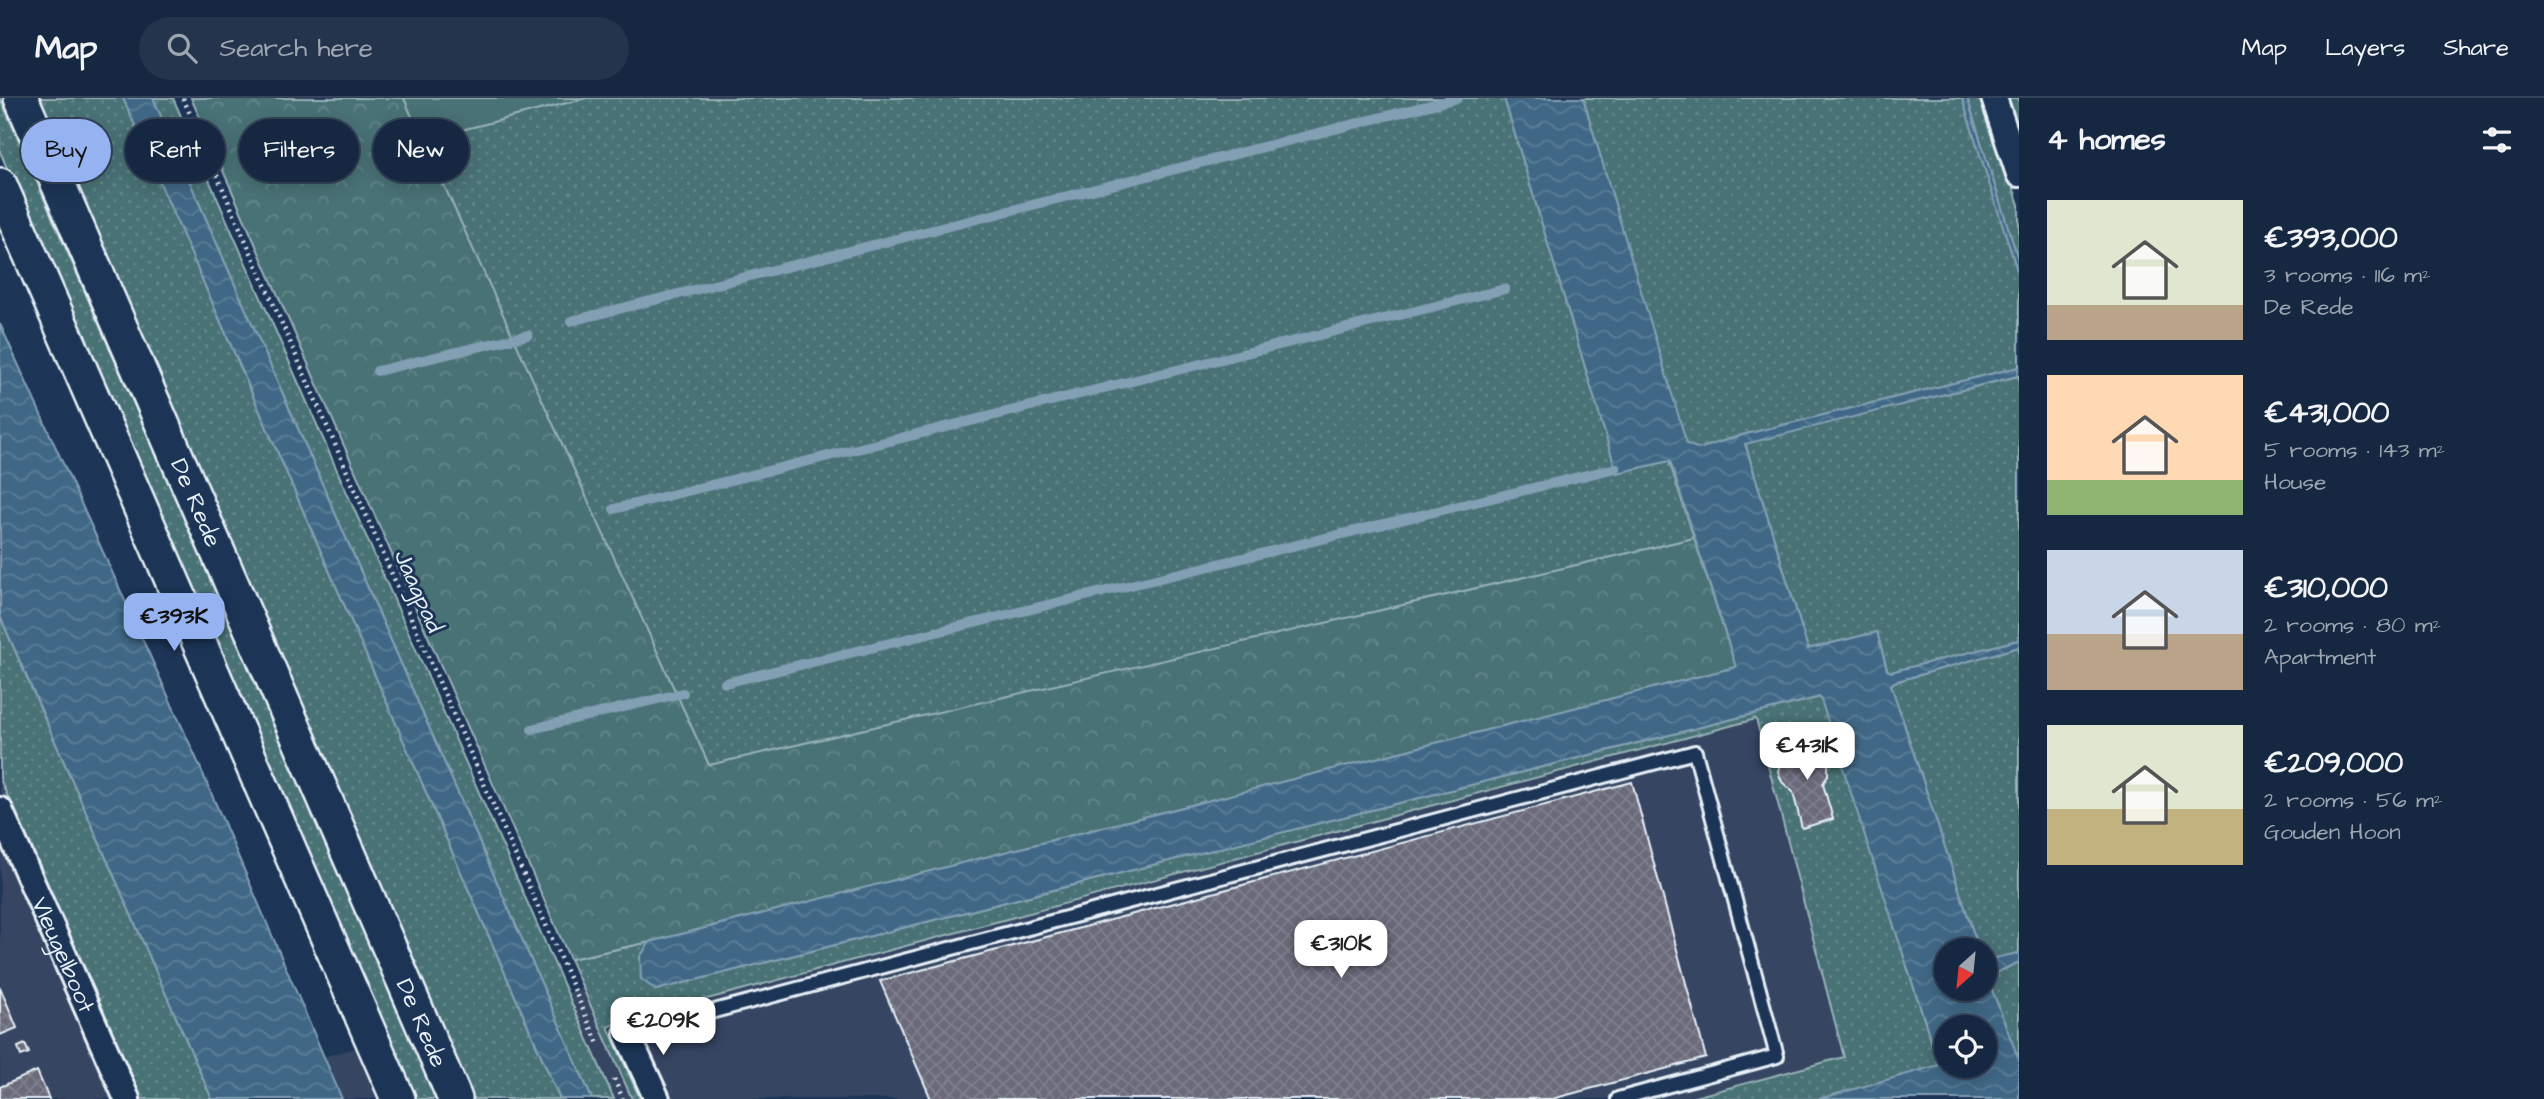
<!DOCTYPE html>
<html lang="en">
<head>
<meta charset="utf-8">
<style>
	body { margin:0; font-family:"Architects Daughter",sans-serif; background:#23344c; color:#f1f3f6; height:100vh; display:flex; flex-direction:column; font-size:26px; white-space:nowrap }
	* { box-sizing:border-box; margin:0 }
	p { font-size:23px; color:#9ea6b1 }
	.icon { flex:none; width:38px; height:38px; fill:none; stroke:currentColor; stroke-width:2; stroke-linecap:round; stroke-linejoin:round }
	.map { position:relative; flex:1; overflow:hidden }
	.panel { display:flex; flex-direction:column; background:#162841; width:525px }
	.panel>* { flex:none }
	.top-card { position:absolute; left:21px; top:21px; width:665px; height:63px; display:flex; gap:14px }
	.needle { width:46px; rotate:207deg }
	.tools { position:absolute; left:1934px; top:840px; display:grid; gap:14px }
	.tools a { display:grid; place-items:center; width:63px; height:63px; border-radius:50%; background:#162841; box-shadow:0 4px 18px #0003,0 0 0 2px #35445a; font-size:35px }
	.price { position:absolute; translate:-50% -60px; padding:0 16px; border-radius:14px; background:#fff; color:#222; font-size:23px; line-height:46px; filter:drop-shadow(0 2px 4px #0008) }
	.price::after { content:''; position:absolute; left:50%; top:42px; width:21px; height:16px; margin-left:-10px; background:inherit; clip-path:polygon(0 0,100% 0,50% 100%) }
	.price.selected { background:#95b2f1; color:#111 }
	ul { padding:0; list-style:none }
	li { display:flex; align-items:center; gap:21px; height:175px; padding:0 28px }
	li span { display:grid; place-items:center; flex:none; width:196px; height:140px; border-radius:0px; color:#555 }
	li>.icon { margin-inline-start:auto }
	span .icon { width:84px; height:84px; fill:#fffc; stroke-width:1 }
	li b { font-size:30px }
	h2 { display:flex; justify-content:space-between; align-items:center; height:84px; padding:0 28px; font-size:30px }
	.pill { padding:0 24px; border-radius:32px; background:#162841; box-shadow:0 4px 18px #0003,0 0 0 2px #35445a; font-size:24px; line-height:63px }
	.pill.selected { background:#95b2f1; color:#111 }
	header { display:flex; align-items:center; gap:42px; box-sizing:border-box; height:98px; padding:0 35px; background:#162841; border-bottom:2px solid #35445a }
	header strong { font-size:33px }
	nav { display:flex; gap:38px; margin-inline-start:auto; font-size:24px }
	.search { width:490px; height:63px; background:#23344c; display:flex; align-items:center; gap:18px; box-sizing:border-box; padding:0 24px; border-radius:38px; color:#9ea6b1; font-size:26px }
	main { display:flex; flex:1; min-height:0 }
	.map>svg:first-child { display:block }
</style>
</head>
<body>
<header>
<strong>Map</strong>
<div class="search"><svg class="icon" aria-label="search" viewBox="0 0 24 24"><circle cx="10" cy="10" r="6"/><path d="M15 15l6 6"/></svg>Search here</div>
<nav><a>Map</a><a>Layers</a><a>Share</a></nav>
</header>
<main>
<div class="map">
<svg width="2019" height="1001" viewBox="0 0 2019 1001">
	<defs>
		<pattern id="grass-dots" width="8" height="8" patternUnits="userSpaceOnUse" patternTransform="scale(1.75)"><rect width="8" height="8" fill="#497276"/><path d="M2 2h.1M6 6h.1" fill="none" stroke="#63878a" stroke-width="1.8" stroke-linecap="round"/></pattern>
		<pattern id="forest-crowns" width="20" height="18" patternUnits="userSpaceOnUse" patternTransform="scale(1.75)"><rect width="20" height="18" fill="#497276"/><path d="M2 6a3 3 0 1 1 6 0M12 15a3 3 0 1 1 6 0" fill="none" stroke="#63878a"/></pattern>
		<pattern id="water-waves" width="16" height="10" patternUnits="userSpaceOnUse" patternTransform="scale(1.75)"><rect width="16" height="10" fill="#3f6886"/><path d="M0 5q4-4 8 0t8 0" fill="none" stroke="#5b7e98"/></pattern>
		<pattern id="building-cross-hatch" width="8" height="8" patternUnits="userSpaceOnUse" patternTransform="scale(1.75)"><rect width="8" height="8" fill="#6a6a7a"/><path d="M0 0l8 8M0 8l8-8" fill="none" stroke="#7f808e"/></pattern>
	</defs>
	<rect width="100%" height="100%" fill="#1d3557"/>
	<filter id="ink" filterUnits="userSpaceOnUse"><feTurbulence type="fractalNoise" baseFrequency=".0143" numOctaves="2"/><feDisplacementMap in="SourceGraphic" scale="14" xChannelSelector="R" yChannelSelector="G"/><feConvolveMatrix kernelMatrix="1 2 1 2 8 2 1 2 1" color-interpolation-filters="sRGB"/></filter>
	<g filter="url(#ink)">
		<path fill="#344562" d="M 1850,561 L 1946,891 L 1946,968 L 1993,1001 L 0,1001 L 0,604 L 191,993 Z"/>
		<path fill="url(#grass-dots)" stroke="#98b2b7" stroke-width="2" d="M 0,0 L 438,1001 L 414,1001 L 0,54 Z
			M 32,0 L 123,0 L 560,1001 L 471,1001 Z
			M 153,0 L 173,0 L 614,1001 L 592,1001 Z
			M 586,0 L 1504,0 L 1617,375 L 1669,363 L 1694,440 L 709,668 L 422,42 Z
			M 1583,0 L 1962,0 L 2019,178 L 2019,269 L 1742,337 L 1699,351 L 1686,346 Z
			M 1967,0 L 1984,0 L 2019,107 L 2019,164 Z
			M 2005,0 L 2019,0 L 2019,42 Z
			M 2019,278 L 2019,542 L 1891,574 L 1887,572 L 1877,534 L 1808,551 L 1745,345 Z
			M 0,518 L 212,1001 L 140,1001 L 0,681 Z
			M 2019,549 L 2019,855 L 1985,863 L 1984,852 L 1979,852 L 1891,587 L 1894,584 Z
			M 1821,599 L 1939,968 L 1819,1001 L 1687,1001 L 1844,959 L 1756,621 L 696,904 C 665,902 636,915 608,929 L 640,1001 L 632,1001 L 570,861 L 650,844 L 640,859 L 656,892 Z
			M 2019,864 L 2019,963 L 1987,879 Z"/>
		<path fill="url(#forest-crowns)" stroke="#98b2b7" stroke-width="2" d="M 191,0 L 404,0 L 709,667 L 1694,440 L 1736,569 L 650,844 L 570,861 Z"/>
		<path fill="#497276" stroke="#98b2b7" stroke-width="2" d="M 404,0 L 586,0 L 422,42 Z"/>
		<path fill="url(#water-waves)" stroke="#839fb4" stroke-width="2" fill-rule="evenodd" d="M 123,0 L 153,0 L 592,1001 L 560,1001 Z
			M 1504,0 L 1583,0 L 1687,346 L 1699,351 L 1742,337 L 2019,269 L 2017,278 L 1745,346 L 1808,551 L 1877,534 L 1887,572 L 1891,574 L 2019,542 L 2019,549 L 1894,584 L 1891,587 L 1979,852 L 1946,852 L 1946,891 L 1984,891 L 1985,862 L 2019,855 L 2019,864 L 1987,879 L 2019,962 L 2019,1001 L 1819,1001 L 1939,967 L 1820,599 L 656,892 L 641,881 L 640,859 L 650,844 L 1736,569 L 1670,363 L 1617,375 ZM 1946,929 L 1984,929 L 1984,968 L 1946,968 Z
			M 1962,0 L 1967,0 L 2019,164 L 2019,178 Z
			M 0,226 L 197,662 L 342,1001 L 212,1001 L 0,518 Z"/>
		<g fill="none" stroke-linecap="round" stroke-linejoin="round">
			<path stroke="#839fb4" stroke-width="10" d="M 571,223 L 1458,0
				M 377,273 L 528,237
				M 614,411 L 1505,191
				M 725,585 L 1616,370
				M 532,631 L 683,595"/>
		</g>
		<path fill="url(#building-cross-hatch)" stroke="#e8f1f8" stroke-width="2" d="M 1801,646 L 1810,646 L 1819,651 L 1828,664 L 1828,677 L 1823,686 L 1833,721 L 1802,730 L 1793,694 L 1782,684 L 1778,673 L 1783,656 L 1790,649 Z
			M 1632,684 L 1706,960 L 1552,1001 L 931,1001 L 880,883 Z
			M 0,889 L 17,930 L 0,937 Z
			M 25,946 L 29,955 L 21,958 L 18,949 Z
			M 37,973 L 49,1001 L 0,1001 L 0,989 Z"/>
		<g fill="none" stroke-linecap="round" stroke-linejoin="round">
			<g stroke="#e8f1f8" stroke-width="18">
				<path id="lane" d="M 627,936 L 1695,654 L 1777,958 L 1618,1001"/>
			</g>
			<g stroke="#e8f1f8" stroke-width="30">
				<g id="street">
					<path d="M 1994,0 L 2019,76"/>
					<path id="s1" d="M 0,712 L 127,1001"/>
					<path d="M 627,936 L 657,1001"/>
				</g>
			</g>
			<g stroke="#e8f1f8" stroke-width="38">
				<g id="secondary">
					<path id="s2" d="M 21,0 L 455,1001"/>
					<path d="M 0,87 L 398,1001"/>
				</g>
			</g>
			<path stroke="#e8f1f8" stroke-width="4.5" stroke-dasharray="2 5" stroke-linecap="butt" d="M 183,0 L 599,948
				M 614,981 L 623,1001"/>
			<use href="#lane" stroke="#1d3557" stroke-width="12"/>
			<use href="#street" stroke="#1d3557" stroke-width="24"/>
			<use href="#secondary" stroke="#1d3557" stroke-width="33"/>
		</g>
	</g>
	<g text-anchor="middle" stroke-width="6" stroke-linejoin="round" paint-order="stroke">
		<g font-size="24" fill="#e8f1f8" stroke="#1d3557">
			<text dy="8" stroke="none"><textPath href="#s2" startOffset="441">De Rede</textPath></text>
			<text transform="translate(419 493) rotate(66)" y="8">Jaagpad</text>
			<text dy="8" stroke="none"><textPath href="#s1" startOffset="158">Vleugelboot</textPath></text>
			<text dy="8" stroke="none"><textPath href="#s2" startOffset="1008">De Rede</textPath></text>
		</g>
	</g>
</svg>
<div class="tools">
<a><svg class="needle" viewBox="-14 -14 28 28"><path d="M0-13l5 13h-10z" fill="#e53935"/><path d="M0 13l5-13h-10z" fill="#9ea6b1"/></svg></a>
<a><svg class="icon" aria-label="locate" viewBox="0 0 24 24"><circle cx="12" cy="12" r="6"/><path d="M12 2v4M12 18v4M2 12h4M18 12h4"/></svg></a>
</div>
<b class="price selected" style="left:174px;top:555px">€393K</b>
<b class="price" style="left:1807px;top:684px">€431K</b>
<b class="price" style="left:1341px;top:882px">€310K</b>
<b class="price" style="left:663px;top:959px">€209K</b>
<div class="top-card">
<a class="pill selected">Buy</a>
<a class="pill">Rent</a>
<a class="pill">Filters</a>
<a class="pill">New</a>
</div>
</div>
<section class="panel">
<h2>4 homes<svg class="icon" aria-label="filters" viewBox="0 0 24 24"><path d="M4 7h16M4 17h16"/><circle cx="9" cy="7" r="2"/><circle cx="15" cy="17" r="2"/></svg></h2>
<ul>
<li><span style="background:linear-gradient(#dfe7d0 75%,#b9a48a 0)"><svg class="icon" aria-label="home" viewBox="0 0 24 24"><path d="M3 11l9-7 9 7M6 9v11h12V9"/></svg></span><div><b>€393,000</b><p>3 rooms · 116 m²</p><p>De Rede</p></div></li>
<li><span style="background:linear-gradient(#ffd9b3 75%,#8fb573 0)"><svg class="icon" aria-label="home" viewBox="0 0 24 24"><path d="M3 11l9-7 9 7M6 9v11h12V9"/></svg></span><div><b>€431,000</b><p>5 rooms · 143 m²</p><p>House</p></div></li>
<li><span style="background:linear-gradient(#c9d6e8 60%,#b9a48a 0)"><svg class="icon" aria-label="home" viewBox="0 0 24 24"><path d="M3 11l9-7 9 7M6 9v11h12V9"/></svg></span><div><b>€310,000</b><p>2 rooms · 80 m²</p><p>Apartment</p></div></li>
<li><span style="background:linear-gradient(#dfe7d0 60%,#c2b280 0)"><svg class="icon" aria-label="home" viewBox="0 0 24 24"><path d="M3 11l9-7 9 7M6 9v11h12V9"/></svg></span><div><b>€209,000</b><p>2 rooms · 56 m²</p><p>Gouden Hoon</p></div></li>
</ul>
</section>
</main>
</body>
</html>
